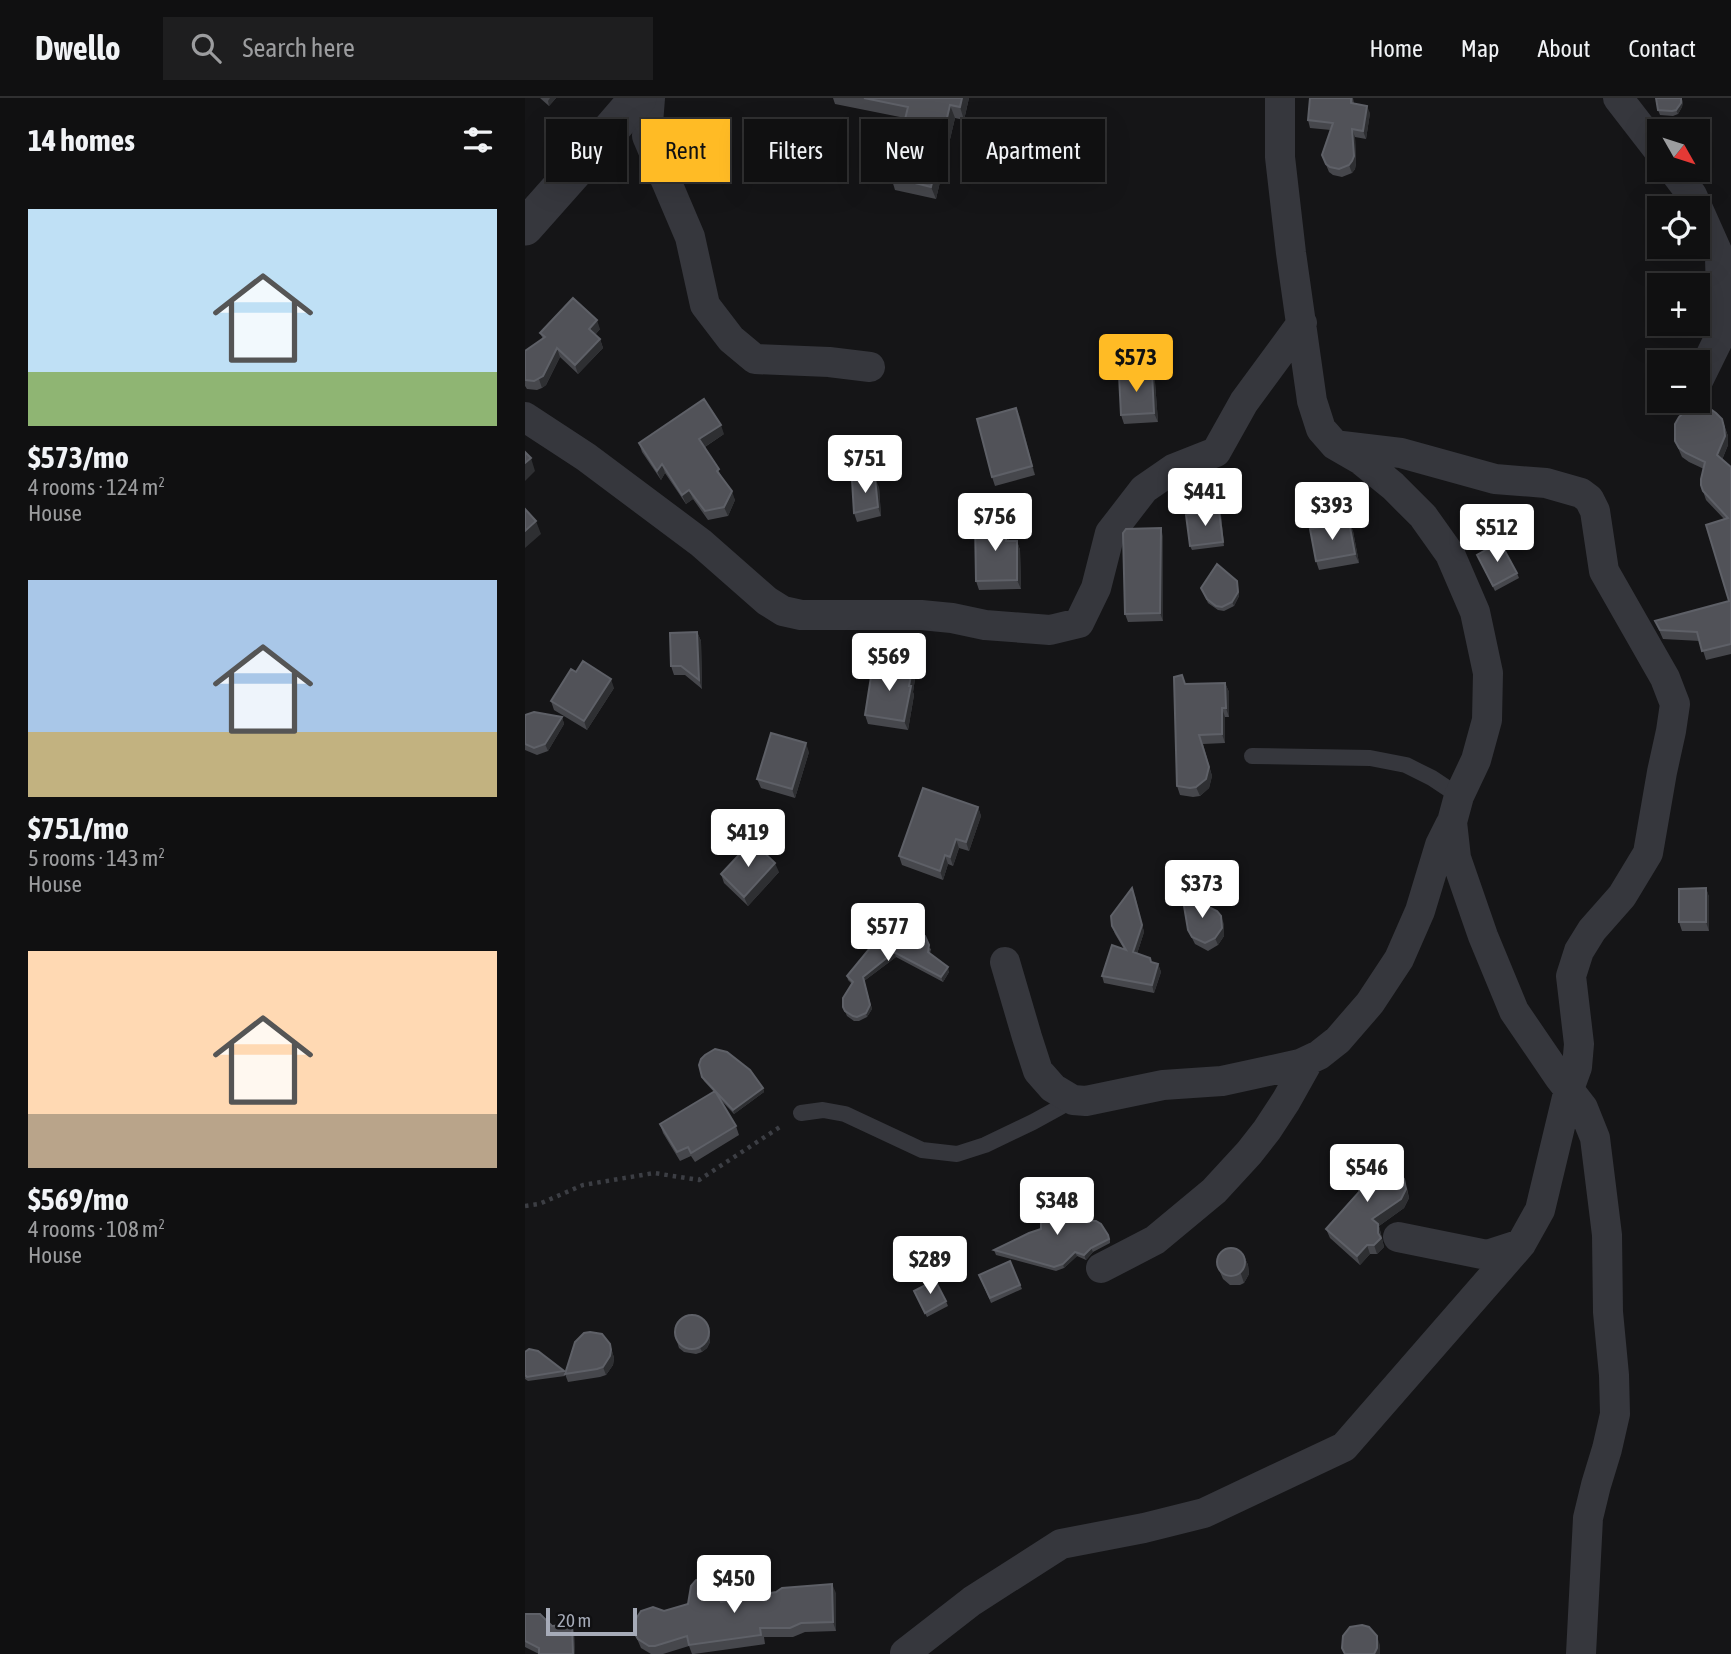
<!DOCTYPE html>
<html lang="en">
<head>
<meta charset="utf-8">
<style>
	body { margin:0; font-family:"Asap Condensed",sans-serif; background:#1e1e1f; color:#f1f3f6; height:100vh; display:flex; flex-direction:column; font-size:26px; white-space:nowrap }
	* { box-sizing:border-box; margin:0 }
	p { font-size:23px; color:#9c9d9f }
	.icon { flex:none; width:38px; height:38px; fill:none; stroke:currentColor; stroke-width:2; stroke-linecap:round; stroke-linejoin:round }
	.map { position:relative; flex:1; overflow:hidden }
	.panel { display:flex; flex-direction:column; background:#101011; width:525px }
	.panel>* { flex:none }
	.hud { position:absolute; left:21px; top:21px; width:665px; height:63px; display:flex; gap:14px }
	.needle { width:46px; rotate:129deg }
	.controls { position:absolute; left:1122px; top:21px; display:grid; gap:14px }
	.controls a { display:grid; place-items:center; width:63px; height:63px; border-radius:0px; background:#101011; box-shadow:0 7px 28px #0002,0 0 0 2px #303031; font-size:35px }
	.scale { position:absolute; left:21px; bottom:18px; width:91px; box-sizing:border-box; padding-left:7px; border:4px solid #a6abb8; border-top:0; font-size:19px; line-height:24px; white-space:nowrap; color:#a6abb8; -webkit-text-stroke:5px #101012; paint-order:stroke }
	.price { position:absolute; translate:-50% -60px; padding:0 16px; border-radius:7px; background:#fff; color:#222; font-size:23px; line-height:46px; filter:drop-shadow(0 2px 4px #0008) }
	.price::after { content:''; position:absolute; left:50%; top:42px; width:21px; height:16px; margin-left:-10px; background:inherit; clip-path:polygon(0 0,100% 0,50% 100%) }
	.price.active { background:#ffbb25; color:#111 }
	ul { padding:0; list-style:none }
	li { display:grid; align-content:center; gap:14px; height:371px; padding:0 28px }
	li span { display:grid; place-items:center; height:217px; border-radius:0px; color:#555 }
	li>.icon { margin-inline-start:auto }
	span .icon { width:126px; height:126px; fill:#fffc; stroke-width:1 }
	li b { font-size:30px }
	h2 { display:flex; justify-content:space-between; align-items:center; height:84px; padding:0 28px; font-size:30px }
	.tag { padding:0 24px; border-radius:0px; background:#101011; box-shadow:0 7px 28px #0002,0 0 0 2px #303031; font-size:24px; line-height:63px }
	.tag.active { background:#ffbb25; color:#111 }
	header { display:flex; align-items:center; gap:42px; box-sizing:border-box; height:98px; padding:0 35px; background:#101011; border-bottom:2px solid #303031 }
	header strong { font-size:33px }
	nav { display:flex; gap:38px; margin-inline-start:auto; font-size:24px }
	.search { width:490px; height:63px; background:#1e1e1f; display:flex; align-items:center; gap:18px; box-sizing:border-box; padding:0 24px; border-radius:0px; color:#9c9d9f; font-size:26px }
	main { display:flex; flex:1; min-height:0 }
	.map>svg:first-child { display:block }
</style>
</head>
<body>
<header>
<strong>Dwello</strong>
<div class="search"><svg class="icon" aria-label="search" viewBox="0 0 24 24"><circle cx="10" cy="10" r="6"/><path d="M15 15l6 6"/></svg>Search here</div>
<nav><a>Home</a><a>Map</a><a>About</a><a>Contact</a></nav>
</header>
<main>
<section class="panel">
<h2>14 homes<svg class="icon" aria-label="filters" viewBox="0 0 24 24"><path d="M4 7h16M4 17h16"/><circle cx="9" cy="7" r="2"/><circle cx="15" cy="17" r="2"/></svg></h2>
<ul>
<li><span style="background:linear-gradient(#bfe0f5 75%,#8fb573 0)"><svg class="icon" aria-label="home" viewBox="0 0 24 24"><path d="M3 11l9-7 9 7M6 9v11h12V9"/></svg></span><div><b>$573/mo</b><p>4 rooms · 124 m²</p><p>House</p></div></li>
<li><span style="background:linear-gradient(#a9c7e8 70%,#c2b280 0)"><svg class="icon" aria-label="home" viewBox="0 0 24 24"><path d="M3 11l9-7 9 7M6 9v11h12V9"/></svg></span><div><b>$751/mo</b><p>5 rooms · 143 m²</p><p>House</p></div></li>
<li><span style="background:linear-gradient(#ffd9b3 75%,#b9a48a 0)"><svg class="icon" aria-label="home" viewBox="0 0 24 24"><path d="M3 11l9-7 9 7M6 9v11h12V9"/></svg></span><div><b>$569/mo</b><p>4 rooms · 108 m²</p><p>House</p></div></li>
</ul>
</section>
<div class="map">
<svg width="1206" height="1556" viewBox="0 0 1206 1556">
	<rect width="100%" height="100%" fill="#151517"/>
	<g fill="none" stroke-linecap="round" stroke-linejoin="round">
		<path stroke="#3c3e44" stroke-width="4.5" stroke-dasharray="3.5 5" stroke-linecap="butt" d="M 0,1108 L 14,1106 L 58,1087 L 129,1075 L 174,1082 L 258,1027"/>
		<path stroke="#36373d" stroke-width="16" d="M 727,658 L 845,660 L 881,667 L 907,680 L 934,698
			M 276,1015 L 298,1012 L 320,1016 L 397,1052 L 432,1056 L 460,1047 L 508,1024 L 548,1002"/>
		<path stroke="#36373d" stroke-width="30" d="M 125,0 L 122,38 L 165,139 L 180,207 L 206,241 L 230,261 L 304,264 L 345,269
			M 755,0 L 755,59 L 766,155 L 787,303 L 796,331 L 810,347 L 836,362 L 868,388 L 898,418 L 925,456 L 950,514 L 963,575 L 962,622 L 951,662 L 934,698 L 927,724 L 931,760 L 958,838 L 989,913 L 1034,979 L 1058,1010 L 1070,1040 L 1082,1137 L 1083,1214 L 1089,1277 L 1090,1316 L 1082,1351 L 1071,1387 L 1063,1420 L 1056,1556
			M 1093,0 L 1134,53
			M 1148,72 L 1167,97 L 1195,160 L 1197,234 L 1172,285
			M 0,319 L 61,359 L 176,445 L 242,503 L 258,513 L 276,517 L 396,517 L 427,520 L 460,527 L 525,532 L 554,525 L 571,490 L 585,435 L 619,391 L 648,371 L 691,354 L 719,304 L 777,225
			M 817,348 L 876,355 L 970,381 L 1021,385 L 1056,395 L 1064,401 L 1070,413 L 1079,473 L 1140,580 L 1150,606 L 1146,633 L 1137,674 L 1123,755 L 1097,798 L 1067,832 L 1054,853 L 1046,878 L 1054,946 L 1052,969 L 1044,991 L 1015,1112 L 996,1146 L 962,1157 L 873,1139
			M 480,864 L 502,939 L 513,973 L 528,990 L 548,1002 L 561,1003 L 638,987 L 697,983 L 775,966 L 794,957 L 813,942 L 845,905 L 874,861 L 895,813 L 915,747 L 925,727
			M 576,1170 L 630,1142 L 689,1093 L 724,1055 L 742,1032 L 761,1003 L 784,962
			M 380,1555 L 447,1503 L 536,1446 L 619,1430 L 679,1415 L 819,1349 L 996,1146"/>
		<path stroke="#36373d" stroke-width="37" d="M 0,129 L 63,58 L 113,0"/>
	</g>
	<path fill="#46474c" d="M 15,0 L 31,0 L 24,8 Z
		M 308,0 L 444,0 L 439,22 L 430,20 L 411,101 L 370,92 L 366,79 L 380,20 L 310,6 Z
		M 785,0 L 828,0 L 829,6 L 845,15 L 841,41 L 830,39 L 831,65 L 830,71 L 827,75 L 817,79 L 808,77 L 804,74 L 797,57 L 806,32 L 785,30 L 783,22 Z
		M 1158,3 L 1157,9 L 1153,16 L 1148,18 L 1135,17 L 1133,12 Z
		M 75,231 L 70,237 L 75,241 L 78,250 L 53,276 L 35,259 L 21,287 L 17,290 L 12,292 L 2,291 L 0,288 L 0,253 L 18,241 L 15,235 Z
		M 627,275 L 630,284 L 633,324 L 599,326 L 596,317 Z
		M 491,310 L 510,377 L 470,388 L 467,379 Z
		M 1197,321 L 1203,338 L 1203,347 L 1197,362 L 1206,369 L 1206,556 L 1181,562 L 1175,543 L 1138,541 L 1130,523 L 1204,503 L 1199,421 L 1181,402 L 1176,387 L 1179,371 L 1164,364 L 1157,359 L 1150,343 Z
		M 199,336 L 180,349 L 210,402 L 203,418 L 183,422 L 168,401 L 161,406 L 140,375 L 136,382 L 117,354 L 114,345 Z
		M 354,389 L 356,418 L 332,424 L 329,415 Z
		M 696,417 L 699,448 L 667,452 L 665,448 Z
		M 824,424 L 828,433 L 834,465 L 794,472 L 791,463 Z
		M 484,432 L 484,443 L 492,443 L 495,452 L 496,491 L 454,492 L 451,483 Z
		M 638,438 L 638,523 L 603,524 L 600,516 Z
		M 952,457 L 992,475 L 994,480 L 970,493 Z
		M 713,488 L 714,498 L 709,508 L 699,513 L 693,512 L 683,505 L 676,490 Z
		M 172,534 L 176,543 L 177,591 L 160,577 L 149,577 L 146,568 Z
		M 387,572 L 390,581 L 388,594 L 389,597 L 383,632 L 343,626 L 340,617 Z
		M 51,574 L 89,590 L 62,632 L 29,612 L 26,603 Z
		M 657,577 L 660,586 L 700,585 L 704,594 L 704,619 L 700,619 L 700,645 L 678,646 L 687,678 L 684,690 L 675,698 L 668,699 L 655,697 L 652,688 Z
		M 0,617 L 37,619 L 39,626 L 23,653 L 12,657 L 0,652 Z
		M 284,654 L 270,700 L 236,690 L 232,681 Z
		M 453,709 L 456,718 L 444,753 L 434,750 L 428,768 L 423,766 L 418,782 L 377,767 L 374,758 Z
		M 254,774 L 223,808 L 199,785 L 196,776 Z
		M 1181,790 L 1184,799 L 1184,833 L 1157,833 L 1154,824 Z
		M 610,798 L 619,834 L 612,856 L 627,864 L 633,866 L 636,874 L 629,895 L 579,885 L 577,878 L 599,851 L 590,836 L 587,828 Z
		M 699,826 L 699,838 L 693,847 L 683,853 L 670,846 L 663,832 Z
		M 381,835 L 406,851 L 405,855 L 424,874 L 418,884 L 371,859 L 339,883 L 347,911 L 342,919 L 334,923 L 329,923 L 322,918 L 318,909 L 327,886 L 323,882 L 322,878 L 348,847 L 343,844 L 341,839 Z
		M 177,979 L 238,990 L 239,994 L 209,1016 L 194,1000 L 211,1028 L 214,1037 L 170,1064 L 166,1058 L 155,1063 L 138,1035 L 135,1026 L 189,994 L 179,983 Z
		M 857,1071 L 882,1090 L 884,1100 L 879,1110 L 854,1128 L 859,1149 L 852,1156 L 845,1156 L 835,1167 L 805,1140 L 801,1131 L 834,1094 L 827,1082 L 823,1073 Z
		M 556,1122 L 585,1141 L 585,1145 L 568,1154 L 561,1162 L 552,1158 L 539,1170 L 531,1173 L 471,1157 L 469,1152 Z
		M 719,1158 L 723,1167 L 724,1176 L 719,1185 L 715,1187 L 705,1187 L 698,1181 L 694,1172 Z
		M 485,1163 L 497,1191 L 466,1205 L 454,1177 Z
		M 389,1193 L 421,1203 L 423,1208 L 402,1219 Z
		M 149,1234 L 185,1234 L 185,1244 L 182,1250 L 177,1254 L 171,1256 L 159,1254 L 154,1250 Z
		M 85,1246 L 89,1260 L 88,1267 L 81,1277 L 75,1279 L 43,1284 L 40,1276 Z
		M 0,1254 L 39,1273 L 40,1278 L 3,1283 L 0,1281 Z
		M 311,1495 L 311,1533 L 280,1534 L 268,1539 L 239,1539 L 240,1546 L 169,1556 L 167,1556 L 164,1548 L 138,1556 L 126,1556 L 116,1550 L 110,1536 L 139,1513 L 196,1504 Z
		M 0,1516 L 27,1528 L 49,1534 L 50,1556 L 14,1556 L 0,1549 Z"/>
	<path fill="#2e2f32" d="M 25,0 L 31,0 L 24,8 L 23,3 Z
		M 437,0 L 444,0 L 439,22 L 435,9 Z
		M 1156,0 L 1158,3 L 1157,9 L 1153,16 L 1151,12 Z
		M 425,7 L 430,20 L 411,101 L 406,89 Z
		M 842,8 L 845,15 L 841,41 L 838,33 Z
		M 827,31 L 830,39 L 831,65 L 830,71 L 827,75 L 824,67 Z
		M 72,222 L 75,231 L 67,240 L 64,231 Z
		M 75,241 L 78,250 L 53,276 L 50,267 Z
		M 32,250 L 35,259 L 21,287 L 17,290 L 14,281 Z
		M 627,275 L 630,284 L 633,324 L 629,315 Z
		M 491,310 L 495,319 L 510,377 L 507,368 Z
		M 196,327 L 199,336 L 178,350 L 174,341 Z
		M 1199,329 L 1203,338 L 1203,347 L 1195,366 L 1192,357 Z
		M 6,360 L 10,373 L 0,383 L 0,365 Z
		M 137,366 L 140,375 L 136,382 L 132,373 Z
		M 350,380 L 354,389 L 356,418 L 353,409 Z
		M 164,392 L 168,401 L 161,406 L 157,397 Z
		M 207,393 L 210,402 L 203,418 L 199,409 Z
		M 694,413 L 696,417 L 699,448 L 698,444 Z
		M 11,423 L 16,436 L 0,450 L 0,433 Z
		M 481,423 L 484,432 L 484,452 L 481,443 Z
		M 824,424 L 828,433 L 834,465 L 830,456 Z
		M 636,430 L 638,438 L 638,523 L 635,515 Z
		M 492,443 L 495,452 L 496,491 L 492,482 Z
		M 712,483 L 714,498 L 709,508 L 707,504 Z
		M 172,534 L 176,543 L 177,591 L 174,582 Z
		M 387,572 L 390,581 L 388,594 L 389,597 L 383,632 L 379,623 Z
		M 86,581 L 89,590 L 62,632 L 59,623 Z
		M 700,585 L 704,594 L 704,619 L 701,610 Z
		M 697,610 L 700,619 L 700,645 L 697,636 Z
		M 37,619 L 39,626 L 23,653 L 20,646 Z
		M 674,637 L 687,678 L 684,690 L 675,698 L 671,689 Z
		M 281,645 L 284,654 L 270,700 L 267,691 Z
		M 453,709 L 456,718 L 444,753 L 441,744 Z
		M 431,741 L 434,750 L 428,768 L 425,759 Z
		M 420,757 L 423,766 L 418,782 L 415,773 Z
		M 250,765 L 254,774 L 223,808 L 219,799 Z
		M 607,790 L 619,834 L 610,862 L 608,854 Z
		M 1181,790 L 1184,799 L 1184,833 L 1181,824 Z
		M 696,818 L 699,826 L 699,838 L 693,847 L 690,840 Z
		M 369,854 L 371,859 L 339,883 L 347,911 L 342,919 L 341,915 L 338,879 Z
		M 633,866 L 636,874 L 629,895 L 627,887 Z
		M 423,869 L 424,874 L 418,884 L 416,879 Z
		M 238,990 L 239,994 L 209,1016 L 208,1012 Z
		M 879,1081 L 884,1100 L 879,1110 L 854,1128 L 859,1149 L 852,1156 L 849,1147 L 847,1121 Z
		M 842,1147 L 845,1156 L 835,1167 L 832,1158 Z
		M 566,1150 L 568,1154 L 561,1162 L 559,1157 Z
		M 550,1154 L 552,1158 L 539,1170 L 538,1166 Z
		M 719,1158 L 723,1167 L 724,1176 L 719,1185 L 716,1176 Z
		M 184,1229 L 185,1234 L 185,1244 L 182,1250 L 177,1254 L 175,1249 Z
		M 85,1246 L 89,1260 L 88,1267 L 81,1277 L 78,1269 Z
		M 307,1486 L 311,1495 L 311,1533 L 308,1524 Z
		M 47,1526 L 49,1534 L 50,1556 L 48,1556 Z
		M 852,1538 L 855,1547 L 855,1556 L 849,1556 Z"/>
	<path fill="#515258" stroke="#5e6067" stroke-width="2" d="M 339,0 L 437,0 L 435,9 L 425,7 L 406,89 L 366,79 L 383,9 Z
		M 785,0 L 826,0 L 826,5 L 842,8 L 838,33 L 827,31 L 829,58 L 827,63 L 824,67 L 814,71 L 805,69 L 801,66 L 797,57 L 808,25 L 783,22 Z
		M 1131,0 L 1156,0 L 1156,5 L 1151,12 L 1147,13 L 1133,12 Z
		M 48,200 L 72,222 L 64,231 L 75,241 L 50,267 L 32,250 L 18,278 L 9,283 L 0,282 L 0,253 L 20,239 L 15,235 Z
		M 627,275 L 629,315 L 596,317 L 594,277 Z
		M 179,301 L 196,327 L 174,341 L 194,371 L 192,373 L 207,393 L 199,409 L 180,413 L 164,392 L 157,397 L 137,366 L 132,373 L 114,345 Z
		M 1167,309 L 1184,310 L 1191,315 L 1197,321 L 1199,329 L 1200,338 L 1192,357 L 1206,369 L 1206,546 L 1177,553 L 1172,534 L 1135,532 L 1130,523 L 1204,503 L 1181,427 L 1203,420 L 1178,393 L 1176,387 L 1176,381 L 1180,364 L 1161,355 L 1154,350 L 1150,343 L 1150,326 L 1154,319 L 1160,313 Z
		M 491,310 L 507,368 L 467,379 L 452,321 Z
		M 0,354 L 6,360 L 0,365 Z
		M 350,380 L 353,409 L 329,415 L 327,382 Z
		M 0,411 L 11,423 L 0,433 Z
		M 694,413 L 698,444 L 665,448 L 661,417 Z
		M 481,423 L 481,443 L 492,443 L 492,482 L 451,483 L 450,424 Z
		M 824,424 L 830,456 L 791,463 L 785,431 Z
		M 636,430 L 635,515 L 600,516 L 598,435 L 601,431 Z
		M 975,444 L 992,475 L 968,488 L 952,457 Z
		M 692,466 L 712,483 L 713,494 L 707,504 L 697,509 L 691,508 L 682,501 L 676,490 Z
		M 172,534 L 174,582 L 156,568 L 146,568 L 145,535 Z
		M 58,563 L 86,581 L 59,623 L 26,603 L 46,571 L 51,574 Z
		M 348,566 L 387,572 L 384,588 L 386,588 L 379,623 L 340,617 Z
		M 657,577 L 660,586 L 700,585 L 701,610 L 697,610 L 697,636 L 674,637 L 684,669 L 681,681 L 671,689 L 665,690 L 652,688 L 649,579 Z
		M 9,614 L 37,619 L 20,646 L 9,650 L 0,646 L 0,617 Z
		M 246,635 L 281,645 L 267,691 L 232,681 Z
		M 398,690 L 453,709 L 441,744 L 431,741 L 425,759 L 420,757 L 415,773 L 374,758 Z
		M 227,743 L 250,765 L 219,799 L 196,776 Z
		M 607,790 L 617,827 L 608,854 L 625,860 L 626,864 L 633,866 L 627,887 L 577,878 L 587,847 L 601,852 L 587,828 L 586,818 Z
		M 1181,790 L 1181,824 L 1154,824 L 1154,791 Z
		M 657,796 L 692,813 L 696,818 L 697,830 L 690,840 L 680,845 L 667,839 L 663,832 Z
		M 367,824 L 381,835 L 392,834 L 400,838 L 404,847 L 403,854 L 423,869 L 416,879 L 369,854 L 338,879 L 345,907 L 341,915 L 332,919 L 328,918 L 320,913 L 318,909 L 318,900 L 328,884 L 322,878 L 350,844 L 341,839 L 355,838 Z
		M 190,951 L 202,954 L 225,972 L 238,990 L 208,1012 L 177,979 L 174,967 L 176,961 L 180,957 Z
		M 190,993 L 211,1028 L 166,1055 L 163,1049 L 152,1054 L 135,1026 Z
		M 840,1057 L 846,1060 L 857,1071 L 875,1077 L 879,1081 L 881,1091 L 876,1101 L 847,1121 L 853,1126 L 853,1135 L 856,1140 L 849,1147 L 842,1147 L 832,1158 L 801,1131 L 835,1093 L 823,1073 L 825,1064 L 833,1059 Z
		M 532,1101 L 541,1103 L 556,1122 L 571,1123 L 576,1126 L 583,1137 L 584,1141 L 566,1150 L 559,1157 L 550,1154 L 538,1166 L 529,1169 L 469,1152 L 504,1135 L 516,1131 L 516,1114 L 518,1109 L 522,1105 Z
		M692 1164a14 14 0 1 1 28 0a14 14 0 1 1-28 0Z
		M 485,1163 L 495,1187 L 465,1200 L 454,1177 Z
		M 410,1182 L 421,1203 L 400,1215 L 389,1193 Z
		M150 1234a17 17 0 1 1 34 0a17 17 0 1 1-34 0Z
		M 65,1234 L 77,1236 L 85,1246 L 86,1252 L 85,1258 L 78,1269 L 72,1271 L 40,1276 L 50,1244 L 59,1235 Z
		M 4,1251 L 13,1253 L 39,1273 L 2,1279 L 0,1277 L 0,1254 Z
		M 181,1479 L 187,1483 L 196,1504 L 251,1494 L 257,1490 L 307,1486 L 308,1524 L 276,1525 L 265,1530 L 235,1530 L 236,1537 L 164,1547 L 162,1538 L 130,1548 L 124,1548 L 113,1541 L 110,1536 L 109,1524 L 116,1513 L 128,1509 L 139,1513 L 163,1506 L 166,1488 L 171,1482 Z
		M 0,1516 L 15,1516 L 27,1528 L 47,1526 L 48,1556 L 14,1556 L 14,1550 L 0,1543 Z
		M 837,1527 L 844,1529 L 852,1538 L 852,1550 L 849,1556 L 820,1556 L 817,1550 L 818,1538 L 825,1529 Z"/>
</svg>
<div class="controls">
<a><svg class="needle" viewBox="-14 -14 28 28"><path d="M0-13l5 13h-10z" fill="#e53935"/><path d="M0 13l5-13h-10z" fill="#9c9d9f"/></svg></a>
<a><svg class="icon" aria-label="locate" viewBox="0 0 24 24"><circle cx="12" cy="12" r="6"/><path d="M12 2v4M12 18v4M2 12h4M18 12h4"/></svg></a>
<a>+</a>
<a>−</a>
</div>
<div class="scale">20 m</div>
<b class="price active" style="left:611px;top:296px">$573</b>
<b class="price" style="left:340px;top:397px">$751</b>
<b class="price" style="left:680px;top:430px">$441</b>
<b class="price" style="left:807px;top:444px">$393</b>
<b class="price" style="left:470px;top:455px">$756</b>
<b class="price" style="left:972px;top:466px">$512</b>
<b class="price" style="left:364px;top:595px">$569</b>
<b class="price" style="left:223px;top:771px">$419</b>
<b class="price" style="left:677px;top:822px">$373</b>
<b class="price" style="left:363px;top:865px">$577</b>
<b class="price" style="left:842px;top:1106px">$546</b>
<b class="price" style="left:532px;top:1139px">$348</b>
<b class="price" style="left:405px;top:1198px">$289</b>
<b class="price" style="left:209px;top:1517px">$450</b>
<div class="hud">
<a class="tag">Buy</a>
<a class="tag active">Rent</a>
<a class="tag">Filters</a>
<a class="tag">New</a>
<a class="tag">Apartment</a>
</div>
</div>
</main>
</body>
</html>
